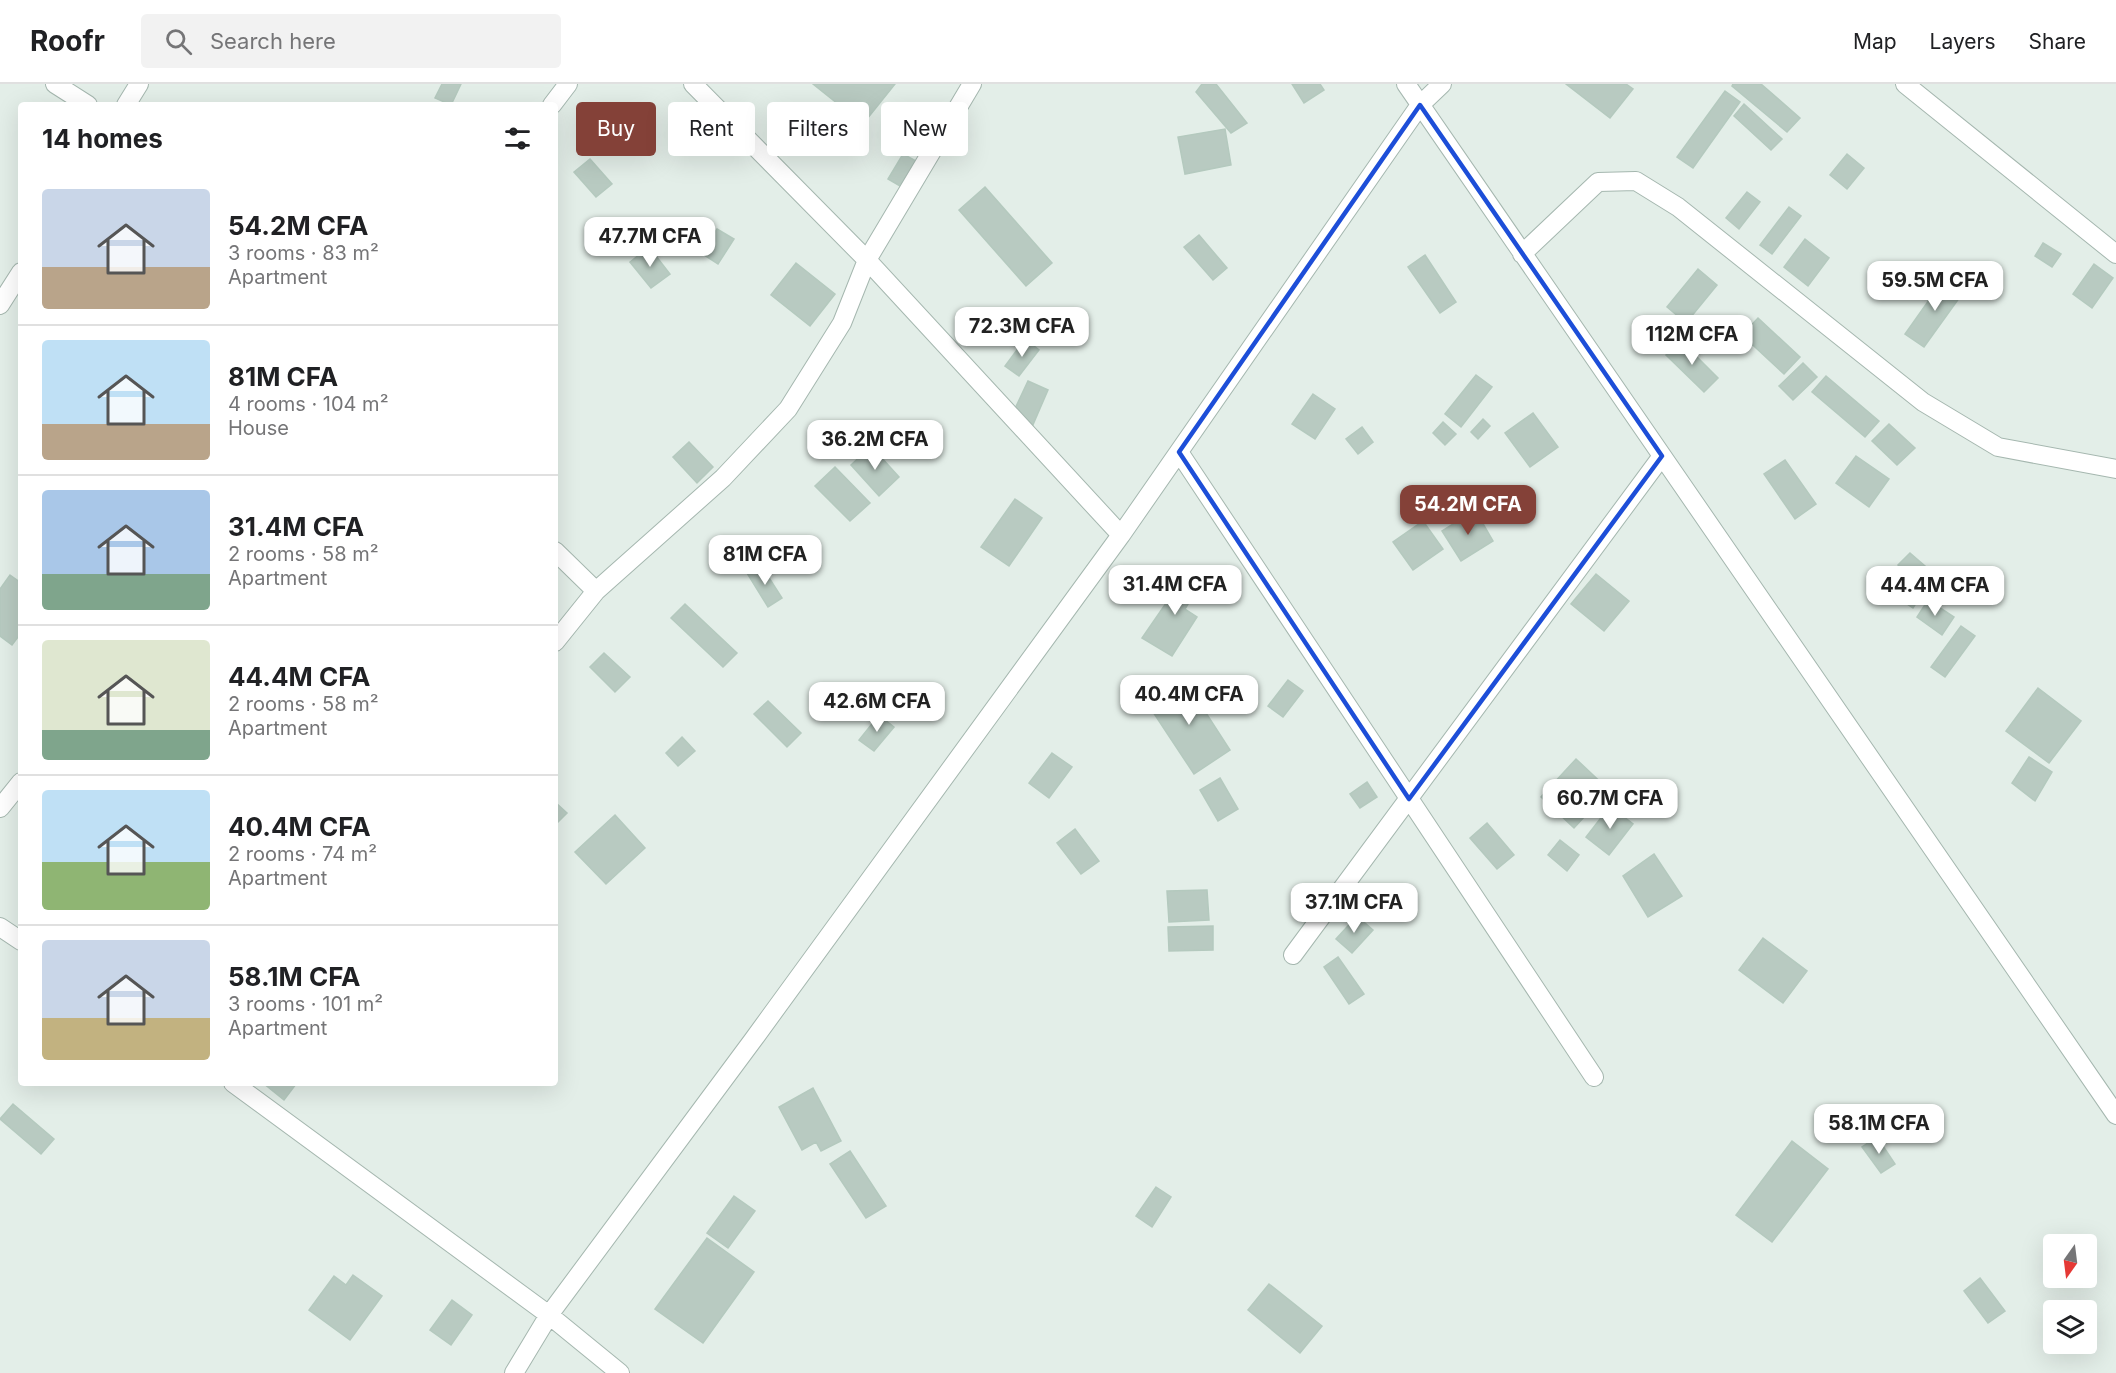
<!DOCTYPE html>
<html lang="en">
<head>
<meta charset="utf-8">
<style>
	body { margin:0; font-family:Inter,sans-serif; background:#f2f2f2; color:#202124; height:100vh; display:flex; flex-direction:column; font-size:22px; white-space:nowrap }
	* { box-sizing:border-box; margin:0 }
	p { font-size:20px; color:#757577 }
	.icon { flex:none; width:33px; height:33px; fill:none; stroke:currentColor; stroke-width:2; stroke-linecap:round; stroke-linejoin:round }
	.map { position:relative; flex:1; overflow:hidden }
	.side { position:absolute; left:18px; top:18px; width:540px; height:984px; display:flex; flex-direction:column; background:#fff; border-radius:6px; box-shadow:0 6px 24px #0002 }
	.side>* { flex:none }
	.banner { position:absolute; left:576px; top:18px; width:570px; height:54px; display:flex; gap:12px }
	.needle { width:39px; rotate:194deg }
	.controls { position:absolute; left:2043px; top:1150px; display:grid; gap:12px }
	.controls a { display:grid; place-items:center; width:54px; height:54px; border-radius:6px; background:#fff; box-shadow:0 6px 24px #0002; font-size:30px }
	.price { position:absolute; translate:-50% -51px; padding:0 14px; border-radius:12px; background:#fff; color:#222; font-size:20px; line-height:39px; filter:drop-shadow(0 2px 3px #0008) }
	.price::after { content:''; position:absolute; left:50%; top:36px; width:18px; height:14px; margin-left:-9px; background:inherit; clip-path:polygon(0 0,100% 0,50% 100%) }
	.price.current { background:#844138; color:#fff }
	ul { padding:0; list-style:none }
	li { display:flex; align-items:center; gap:18px; height:150px; padding:0 24px }
	li+li { border-top:2px solid #e0e0e0 }
	li span { display:grid; place-items:center; flex:none; width:168px; height:120px; border-radius:6px; color:#555 }
	li>.icon { margin-inline-start:auto }
	span .icon { width:72px; height:72px; fill:#fffc; stroke-width:1 }
	li b { font-size:26px }
	h2 { display:flex; justify-content:space-between; align-items:center; height:72px; padding:0 24px; font-size:26px }
	.pill { padding:0 21px; border-radius:6px; background:#fff; box-shadow:0 6px 24px #0002; font-size:21px; line-height:54px }
	.pill.current { background:#844138; color:#fff }
	header { display:flex; align-items:center; gap:36px; box-sizing:border-box; height:84px; padding:0 30px; background:#fff; border-bottom:2px solid #e0e0e0 }
	header strong { font-size:28px }
	nav { display:flex; gap:33px; margin-inline-start:auto; font-size:21px }
	.search { width:420px; height:54px; background:#f2f2f2; display:flex; align-items:center; gap:15px; box-sizing:border-box; padding:0 21px; border-radius:6px; color:#757577; font-size:22px }
	.map>svg:first-child { display:block }
</style>
</head>
<body>
<header>
<strong>Roofr</strong>
<div class="search"><svg class="icon" aria-label="search" viewBox="0 0 24 24"><circle cx="10" cy="10" r="6"/><path d="M15 15l6 6"/></svg>Search here</div>
<nav><a>Map</a><a>Layers</a><a>Share</a></nav>
</header>
<div class="map">
<svg width="2116" height="1289" viewBox="0 0 2116 1289">
	<rect width="100%" height="100%" fill="#e3eee8"/>
	<path fill="#b8cac1" stroke="#b4c9be" stroke-width="1.5" d="M 442,0 L 461,0 L 451,21 L 435,14 Z
		M 813,0 L 895,0 L 863,40 Z
		M 1202,0 L 1216,0 L 1247,39 L 1231,49 L 1196,8 Z
		M 1292,0 L 1320,0 L 1324,6 L 1304,19 Z
		M 1566,0 L 1626,0 L 1633,5 L 1610,34 Z
		M 1733,0 L 1761,0 L 1800,34 L 1787,48 L 1732,2 Z
		M 1725,7 L 1740,18 L 1693,84 L 1677,73 Z
		M 1744,20 L 1782,55 L 1771,66 L 1734,32 Z
		M 1225,45 L 1231,81 L 1185,90 L 1178,53 Z
		M 903,70 L 916,77 L 900,102 L 888,95 Z
		M 1847,70 L 1864,84 L 1847,105 L 1830,91 Z
		M 590,75 L 612,100 L 596,113 L 574,88 Z
		M 985,103 L 1052,179 L 1026,202 L 959,126 Z
		M 1747,108 L 1760,118 L 1739,145 L 1726,134 Z
		M 1789,123 L 1801,132 L 1772,170 L 1760,161 Z
		M 717,145 L 734,155 L 718,180 L 701,169 Z
		M 1199,151 L 1227,184 L 1213,196 L 1184,163 Z
		M 1805,155 L 1829,174 L 1808,202 L 1784,183 Z
		M 2043,159 L 2061,170 L 2052,183 L 2035,172 Z
		M 649,163 L 670,190 L 651,204 L 630,178 Z
		M 1425,171 L 1456,218 L 1440,229 L 1408,183 Z
		M 796,179 L 835,210 L 810,242 L 771,211 Z
		M 2094,180 L 2113,194 L 2092,224 L 2073,210 Z
		M 1698,185 L 1717,201 L 1686,239 L 1667,223 Z
		M 1946,192 L 1965,206 L 1924,263 L 1905,250 Z
		M 1758,234 L 1800,273 L 1784,290 L 1742,251 Z
		M 1025,255 L 1039,266 L 1019,292 L 1005,282 Z
		M 1681,257 L 1718,294 L 1704,308 L 1666,271 Z
		M 1803,279 L 1817,293 L 1793,316 L 1779,302 Z
		M 1476,291 L 1492,303 L 1461,343 L 1445,330 Z
		M 1826,292 L 1879,337 L 1865,353 L 1812,308 Z
		M 1028,297 L 1048,306 L 1032,343 L 1011,333 Z
		M 1313,310 L 1335,325 L 1315,355 L 1292,340 Z
		M 1533,329 L 1558,363 L 1530,383 L 1505,349 Z
		M 1483,335 L 1490,342 L 1478,355 L 1471,348 Z
		M 1443,338 L 1456,350 L 1445,361 L 1433,349 Z
		M 1889,340 L 1915,364 L 1897,381 L 1872,357 Z
		M 1362,343 L 1373,358 L 1358,370 L 1346,355 Z
		M 689,358 L 713,383 L 697,399 L 673,373 Z
		M 871,362 L 899,393 L 879,412 L 851,381 Z
		M 1856,372 L 1889,395 L 1869,423 L 1836,399 Z
		M 1785,376 L 1816,420 L 1795,435 L 1764,390 Z
		M 835,383 L 870,419 L 850,437 L 815,402 Z
		M 1015,415 L 1042,434 L 1009,482 L 981,463 Z
		M 1475,426 L 1493,457 L 1461,477 L 1442,447 Z
		M 1423,437 L 1443,465 L 1413,486 L 1393,458 Z
		M 1910,469 L 1932,488 L 1919,501 L 1898,481 Z
		M 761,481 L 782,514 L 768,523 L 747,489 Z
		M 1191,483 L 1203,495 L 1185,525 L 1197,533 L 1172,572 L 1142,554 Z
		M 1888,488 L 1922,510 L 1913,524 L 1880,502 Z
		M 1596,490 L 1629,517 L 1604,547 L 1571,520 Z
		M 10,491 L 21,499 L 21,549 L 12,561 L 0,552 L 0,505 Z
		M 1928,516 L 1954,533 L 1942,551 L 1917,533 Z
		M 685,520 L 737,569 L 723,583 L 671,534 Z
		M 1961,542 L 1975,552 L 1945,593 L 1931,583 Z
		M 604,569 L 630,593 L 615,608 L 590,583 Z
		M 1184,595 L 1230,666 L 1194,690 L 1147,619 Z
		M 1288,596 L 1303,607 L 1283,633 L 1268,622 Z
		M 2038,604 L 2081,637 L 2049,679 L 2006,647 Z
		M 768,617 L 801,649 L 787,663 L 754,630 Z
		M 879,631 L 894,643 L 874,667 L 859,656 Z
		M 682,653 L 695,667 L 678,682 L 666,669 Z
		M 1052,669 L 1072,683 L 1049,714 L 1029,699 Z
		M 2029,673 L 2052,688 L 2035,717 L 2012,699 Z
		M 1576,675 L 1609,706 L 1574,744 L 1541,713 Z
		M 1220,694 L 1238,725 L 1218,737 L 1200,706 Z
		M 1367,698 L 1377,713 L 1360,724 L 1350,710 Z
		M 555,718 L 567,729 L 555,741 Z
		M 1610,722 L 1633,740 L 1609,771 L 1586,753 Z
		M 615,731 L 645,764 L 606,800 L 575,768 Z
		M 1487,739 L 1514,771 L 1497,785 L 1470,754 Z
		M 1075,745 L 1099,777 L 1081,790 L 1057,759 Z
		M 1560,756 L 1579,771 L 1567,787 L 1548,771 Z
		M 1654,770 L 1682,812 L 1648,833 L 1623,792 Z
		M 1207,806 L 1209,836 L 1169,838 L 1167,807 Z
		M 1357,832 L 1373,846 L 1352,869 L 1336,855 Z
		M 1213,842 L 1213,866 L 1169,867 L 1168,843 Z
		M 1763,854 L 1807,887 L 1783,919 L 1739,886 Z
		M 1338,873 L 1364,910 L 1349,920 L 1324,883 Z
		M 263,999 L 295,999 L 296,1000 L 284,1016 Z
		M 813,1004 L 841,1057 L 821,1067 L 816,1058 L 802,1066 L 779,1023 Z
		M 13,1020 L 54,1055 L 41,1070 L 0,1035 Z
		M 1877,1053 L 1895,1080 L 1881,1089 L 1862,1063 Z
		M 1792,1057 L 1828,1085 L 1772,1158 L 1736,1131 Z
		M 850,1067 L 886,1122 L 866,1134 L 830,1080 Z
		M 1156,1103 L 1171,1113 L 1152,1143 L 1136,1132 Z
		M 734,1112 L 755,1127 L 728,1164 L 707,1149 Z
		M 707,1154 L 754,1188 L 703,1259 L 655,1225 Z
		M 353,1191 L 382,1212 L 350,1256 L 309,1226 L 334,1192 L 346,1201 Z
		M 1980,1194 L 2005,1227 L 1988,1239 L 1964,1207 Z
		M 1269,1200 L 1322,1242 L 1300,1269 L 1248,1226 Z
		M 452,1216 L 472,1231 L 451,1261 L 430,1246 Z"/>
	<g fill="none" stroke-linecap="round" stroke-linejoin="round">
		<g stroke="#a5b7af" stroke-width="20">
			<path id="minor" d="M 55,0 L 88,21
				M 693,0 L 867,176 L 1121,451
				M 1406,0 L 2116,1031
				M 1905,0 L 2116,170
				M 126,21 L 139,0
				M 552,21 L 568,0
				M 1522,170 L 1598,98 L 1636,97 L 1678,123 L 1923,318 L 1998,363 L 2116,385
				M 0,221 L 21,188
				M 1179,368 L 1594,993
				M 555,467 L 596,507
				M 555,558 L 596,507 L 723,394 L 788,325 L 842,239 L 867,176 L 972,0
				M 0,724 L 21,698
				M 0,843 L 21,857
				M 1293,871 L 1662,372
				M 233,999 L 549,1231 L 620,1289
				M 514,1289 L 549,1231 L 753,956 L 1121,451 L 1420,21 L 1442,0"/>
		</g>
		<use href="#minor" stroke="#fff" stroke-width="18"/>
	</g>
	<path fill="none" stroke="#1d4ed8" stroke-width="4.5" stroke-linejoin="round" d="M 1420,21 L 1662,372 L 1409,715 L 1179,368 Z"/>
</svg>
<div class="controls">
<a><svg class="needle" viewBox="-14 -14 28 28"><path d="M0-13l5 13h-10z" fill="#e53935"/><path d="M0 13l5-13h-10z" fill="#757577"/></svg></a>
<a><svg class="icon" aria-label="layers" viewBox="0 0 24 24"><path d="M12 4l9 5-9 5-9-5zM3 14l9 5 9-5"/></svg></a>
</div>
<b class="price" style="left:650px;top:184px">47.7M CFA</b>
<b class="price" style="left:1935px;top:228px">59.5M CFA</b>
<b class="price" style="left:1022px;top:274px">72.3M CFA</b>
<b class="price" style="left:1692px;top:282px">112M CFA</b>
<b class="price" style="left:875px;top:387px">36.2M CFA</b>
<b class="price current" style="left:1468px;top:452px">54.2M CFA</b>
<b class="price" style="left:765px;top:502px">81M CFA</b>
<b class="price" style="left:1175px;top:532px">31.4M CFA</b>
<b class="price" style="left:1935px;top:533px">44.4M CFA</b>
<b class="price" style="left:1189px;top:642px">40.4M CFA</b>
<b class="price" style="left:877px;top:649px">42.6M CFA</b>
<b class="price" style="left:1610px;top:746px">60.7M CFA</b>
<b class="price" style="left:1354px;top:850px">37.1M CFA</b>
<b class="price" style="left:1879px;top:1071px">58.1M CFA</b>
<div class="banner">
<a class="pill current">Buy</a>
<a class="pill">Rent</a>
<a class="pill">Filters</a>
<a class="pill">New</a>
</div>
<section class="side">
<h2>14 homes<svg class="icon" aria-label="filters" viewBox="0 0 24 24"><path d="M4 7h16M4 17h16"/><circle cx="9" cy="7" r="2"/><circle cx="15" cy="17" r="2"/></svg></h2>
<ul>
<li><span style="background:linear-gradient(#c9d6e8 65%,#b9a48a 0)"><svg class="icon" aria-label="home" viewBox="0 0 24 24"><path d="M3 11l9-7 9 7M6 9v11h12V9"/></svg></span><div><b>54.2M CFA</b><p>3 rooms · 83 m²</p><p>Apartment</p></div></li>
<li><span style="background:linear-gradient(#bfe0f5 70%,#b9a48a 0)"><svg class="icon" aria-label="home" viewBox="0 0 24 24"><path d="M3 11l9-7 9 7M6 9v11h12V9"/></svg></span><div><b>81M CFA</b><p>4 rooms · 104 m²</p><p>House</p></div></li>
<li><span style="background:linear-gradient(#a9c7e8 70%,#7fa58c 0)"><svg class="icon" aria-label="home" viewBox="0 0 24 24"><path d="M3 11l9-7 9 7M6 9v11h12V9"/></svg></span><div><b>31.4M CFA</b><p>2 rooms · 58 m²</p><p>Apartment</p></div></li>
<li><span style="background:linear-gradient(#dfe7d0 75%,#7fa58c 0)"><svg class="icon" aria-label="home" viewBox="0 0 24 24"><path d="M3 11l9-7 9 7M6 9v11h12V9"/></svg></span><div><b>44.4M CFA</b><p>2 rooms · 58 m²</p><p>Apartment</p></div></li>
<li><span style="background:linear-gradient(#bfe0f5 60%,#8fb573 0)"><svg class="icon" aria-label="home" viewBox="0 0 24 24"><path d="M3 11l9-7 9 7M6 9v11h12V9"/></svg></span><div><b>40.4M CFA</b><p>2 rooms · 74 m²</p><p>Apartment</p></div></li>
<li><span style="background:linear-gradient(#c9d6e8 65%,#c2b280 0)"><svg class="icon" aria-label="home" viewBox="0 0 24 24"><path d="M3 11l9-7 9 7M6 9v11h12V9"/></svg></span><div><b>58.1M CFA</b><p>3 rooms · 101 m²</p><p>Apartment</p></div></li>
</ul>
</section>
</div>
</body>
</html>
